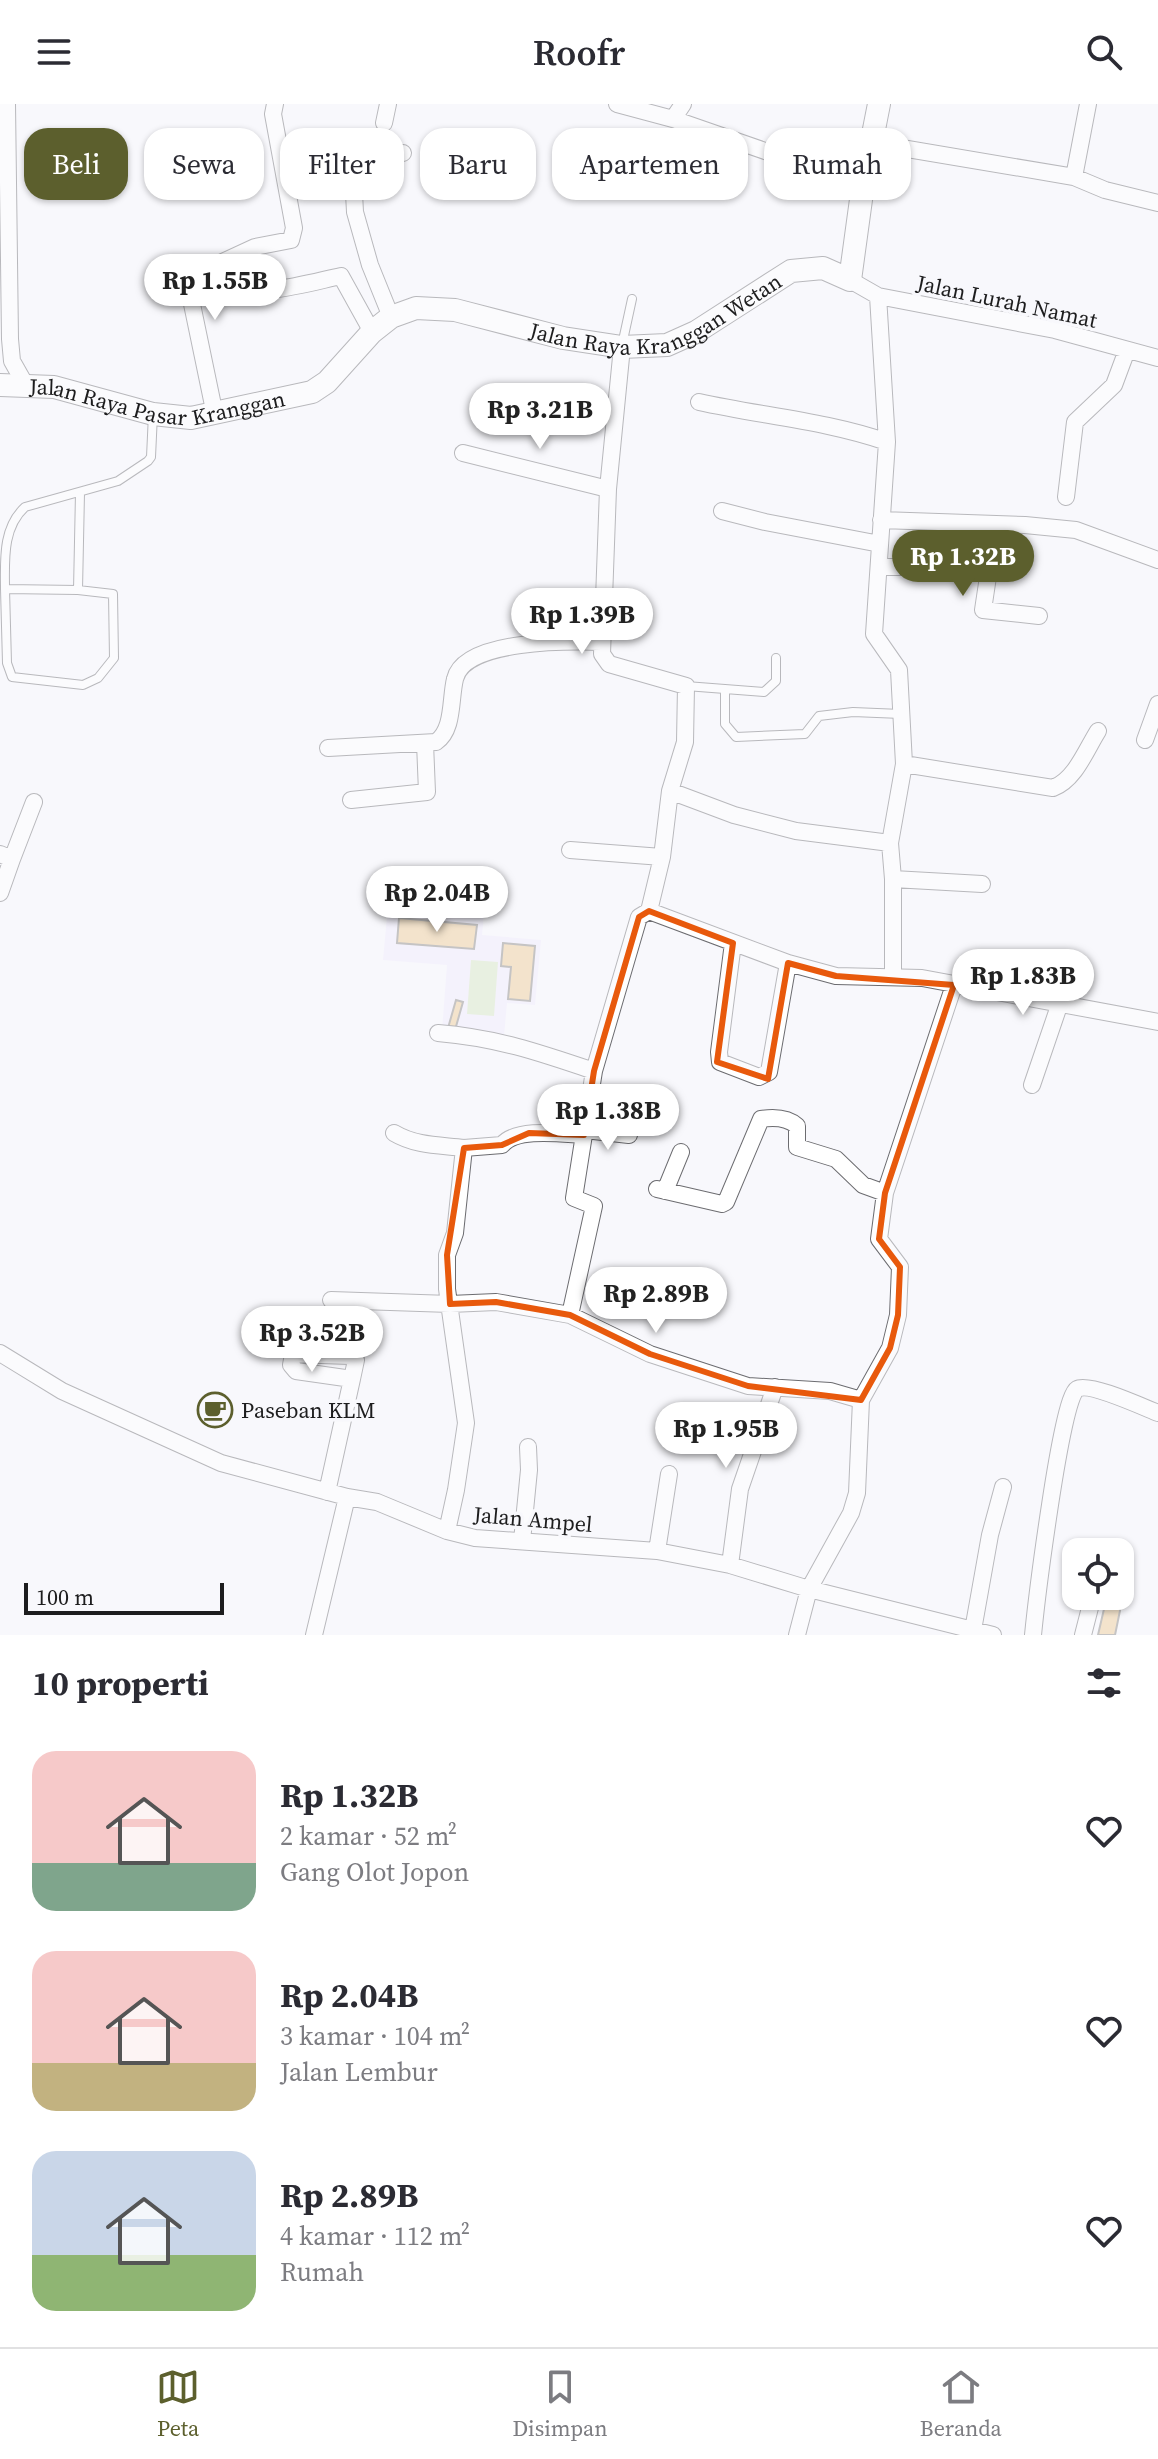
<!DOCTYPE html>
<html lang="id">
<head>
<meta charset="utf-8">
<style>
	body { margin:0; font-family:"Source Serif 4",serif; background:#f2f2f3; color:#2b2b33; height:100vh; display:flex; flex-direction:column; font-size:30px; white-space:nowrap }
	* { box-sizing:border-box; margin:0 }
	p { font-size:26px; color:#7c7c81 }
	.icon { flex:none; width:44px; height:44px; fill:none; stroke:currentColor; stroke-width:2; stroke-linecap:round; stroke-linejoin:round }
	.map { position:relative; height:1531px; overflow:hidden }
	.sheet { display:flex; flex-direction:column; background:#fff; flex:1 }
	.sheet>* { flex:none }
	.top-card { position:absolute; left:24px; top:24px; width:1110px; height:72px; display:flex; gap:16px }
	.controls { position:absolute; left:1062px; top:1434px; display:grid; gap:16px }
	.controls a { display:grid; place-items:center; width:72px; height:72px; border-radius:16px; background:#fff; box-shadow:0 2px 6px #0004; font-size:40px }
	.scale { position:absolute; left:24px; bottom:20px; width:200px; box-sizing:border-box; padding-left:8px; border:4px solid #1d1d1e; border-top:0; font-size:22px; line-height:28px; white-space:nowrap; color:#1d1d1e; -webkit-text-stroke:6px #f8f8fc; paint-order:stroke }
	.price { position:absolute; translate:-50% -68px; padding:0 18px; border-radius:28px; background:#fff; color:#222; font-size:26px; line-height:52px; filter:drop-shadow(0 2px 4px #0008) }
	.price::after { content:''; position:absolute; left:50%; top:48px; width:24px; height:18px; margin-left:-12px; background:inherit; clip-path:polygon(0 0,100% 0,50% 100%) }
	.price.selected { background:#5c5f2d; color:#fff }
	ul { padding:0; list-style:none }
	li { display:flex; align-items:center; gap:24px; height:200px; padding:0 32px }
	li span { display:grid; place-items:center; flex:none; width:224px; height:160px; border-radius:24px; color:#555 }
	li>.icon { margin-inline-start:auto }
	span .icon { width:96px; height:96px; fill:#fffc; stroke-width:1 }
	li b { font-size:34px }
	h2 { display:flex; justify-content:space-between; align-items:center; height:96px; padding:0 32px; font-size:34px }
	.pill { padding:0 28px; border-radius:24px; background:#fff; box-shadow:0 2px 6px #0004; font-size:28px; line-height:72px }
	.pill.selected { background:#5c5f2d; color:#fff }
	header { display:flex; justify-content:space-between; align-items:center; height:104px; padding:0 32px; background:#fff; font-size:36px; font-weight:600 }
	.tabs { display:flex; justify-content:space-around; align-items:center; height:112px; border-top:2px solid #e1e1e2; background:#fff; font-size:22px; color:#7c7c81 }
	.tabs a { display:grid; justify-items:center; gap:4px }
	.tabs .selected { color:#5c5f2d }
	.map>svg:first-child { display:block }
</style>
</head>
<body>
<header><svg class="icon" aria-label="menu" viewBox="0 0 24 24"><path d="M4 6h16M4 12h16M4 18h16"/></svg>Roofr<svg class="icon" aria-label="search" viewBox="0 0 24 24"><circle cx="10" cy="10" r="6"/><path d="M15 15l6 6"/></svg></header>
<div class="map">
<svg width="1158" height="1531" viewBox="0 0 1158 1531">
	<rect width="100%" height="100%" fill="#f8f8fc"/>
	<path fill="#f0ebfd" d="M 390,780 L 486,788 L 482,831 L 541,836 L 535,901 L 507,899 L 504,932 L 442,927 L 447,861 L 383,856 Z"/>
	<path fill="#d6e6c2" d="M 471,856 L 498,858 L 494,912 L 467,910 Z"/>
	<path fill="#eeca92" stroke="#888582" stroke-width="2" d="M 399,814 L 477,821 L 474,845 L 397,839 Z
		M 503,839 L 535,842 L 530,897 L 508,895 L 511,863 L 501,862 Z
		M 456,896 L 463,898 L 455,926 L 448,924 Z
		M 1107,1492 L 1123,1492 L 1115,1531 L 1098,1531 Z"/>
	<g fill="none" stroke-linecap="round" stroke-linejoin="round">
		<g stroke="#6c6c70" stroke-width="10">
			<path id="service" d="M 622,241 L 632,195
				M 5,485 L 7,559 L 12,573 L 83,581 L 98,574 L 114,554 L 113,490 L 78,486 L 5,485 C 5,457 2,424 25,403 L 118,377 L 148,357 L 151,353 L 153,310
				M 78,486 L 80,389
				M 686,582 L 764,588 L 776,577 L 776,554
				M 725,585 L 725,620 L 736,633 L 805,630 L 819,612 L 853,608 L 901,610"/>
		</g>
		<g stroke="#6c6c70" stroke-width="18">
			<path id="minor" d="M 7,0 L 10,235 L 12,257 L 25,280
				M 617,0 L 673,15 L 863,81
				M 673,15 L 683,0
				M 384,19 L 388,0
				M 872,39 L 1074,73 L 1105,86 L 1158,99
				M 352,52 L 355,108 L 370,161 L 391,213
				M 283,58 L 403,49
				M 1074,73 L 1088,0
				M 216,161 L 224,182 C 256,195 308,179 341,172 L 372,228
				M 850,176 L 878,192 L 1055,226 L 1158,254
				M 878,192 L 887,338 L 874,530 L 899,566 L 904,660 L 890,739 L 893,775 L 893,873
				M 699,298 C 762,312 827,317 887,338
				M 215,311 L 187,176 L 190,170 L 216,161 L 255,143 L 291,136 L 294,124 L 273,10 L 275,0
				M 463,349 L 608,385
				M 1066,393 L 1075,318 L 1114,281 L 1127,246
				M 722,407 L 765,418 L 880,440
				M 881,416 L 1025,421 L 1076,426 L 1158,456
				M 879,463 L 986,463 L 989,466 L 983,506 L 1039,512
				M 1145,636 L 1158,600
				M 328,644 L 436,638 C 454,626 450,595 455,575 C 464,535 571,537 602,538
				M 904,660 L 1053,684 C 1075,676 1086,646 1098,627
				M 670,687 L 734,711 L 796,727 L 890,739
				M 351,696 L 427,688 L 425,639
				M 570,746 L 662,753
				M 0,750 L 12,755 L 34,698
				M 893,775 L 982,780
				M 0,789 L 12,755
				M 649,807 L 788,859 L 836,872 L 922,874 L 1158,918
				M 733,839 L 719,948 L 720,958 L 759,973 L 769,968 L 788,859
				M 438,929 C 497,934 538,948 594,967
				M 1032,981 L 1060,899
				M 585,1026 L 629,1031
				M 394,1029 C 416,1042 439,1041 464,1044
				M 657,1085 L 722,1100 L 726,1098 L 761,1015 C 774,1013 787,1013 797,1022 L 797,1043 L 836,1055 L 863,1081 L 885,1089
				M 665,1087 L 681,1048
				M 331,1196 L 450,1200 L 496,1198 L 570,1211 L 650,1250 L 748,1282 L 830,1287 L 861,1296
				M 570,1211 L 594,1102 L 574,1094 L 594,967 L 639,813 L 649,807 L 662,753 L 670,687 L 685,638 L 686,582 L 609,560 L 602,550 L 608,385 L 622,243
				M 300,1213 L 291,1261 L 296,1267 L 352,1275 L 327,1388
				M 0,1249 L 62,1287 L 221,1359 L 347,1393 L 377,1398 L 447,1427 L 475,1434 L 657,1447 L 730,1461 L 809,1485 L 993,1531
				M 291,1250 L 351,1252 L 356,1256 L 352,1275
				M 447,1427 L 456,1386 L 466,1319 L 447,1185 L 447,1151 L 455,1129 L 464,1044 L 502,1041 C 516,1023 563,1030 584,1031
				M 522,1437 L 529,1366 L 528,1343
				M 657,1447 L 669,1370
				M 730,1461 L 740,1385 L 775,1283
				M 973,1526 L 990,1431 L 1003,1383
				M 314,1531 L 347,1393
				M 797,1531 L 809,1485 L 851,1409 L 857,1389 L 861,1296 L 890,1244 L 898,1211 L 900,1163 L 879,1135 L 885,1089 L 954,881
				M 1033,1531 C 1036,1501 1061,1294 1077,1285 C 1089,1278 1143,1303 1158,1309
				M 1083,1531 L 1093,1492"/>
		</g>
		<g stroke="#6c6c70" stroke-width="24">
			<g id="secondary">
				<path id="s1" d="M 0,281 L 54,283 L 153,310 L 191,314 L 312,288 L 327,278 L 372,228 L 391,213 L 416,204 L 455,206 L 563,234 L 622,243 L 667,241 L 696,228 L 791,167 L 823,164 L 850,176 L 863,81 L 879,0"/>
			</g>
		</g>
		<use href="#service" stroke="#fff" stroke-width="8"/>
		<use href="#minor" stroke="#fff" stroke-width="16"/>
		<use href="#secondary" stroke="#fff" stroke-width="22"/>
	</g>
	<path d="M0 0H1158V1531H0ZM 649,807 L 733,839 L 717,958 L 768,975 L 788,859 L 836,872 L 954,881 L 885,1089 L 879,1135 L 900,1163 L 898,1211 L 890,1244 L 861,1296 L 748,1282 L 650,1250 L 570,1211 L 496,1198 L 450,1200 L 447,1151 L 464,1044 L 502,1041 L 529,1029 L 584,1031 L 594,967 L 639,813 Z" fill="#f8f8fc" fill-opacity=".55" fill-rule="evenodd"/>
	<path fill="none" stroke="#e8590c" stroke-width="6" stroke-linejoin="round" d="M 649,807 L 733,839 L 717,958 L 768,975 L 788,859 L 836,872 L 954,881 L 885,1089 L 879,1135 L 900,1163 L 898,1211 L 890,1244 L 861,1296 L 748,1282 L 650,1250 L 570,1211 L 496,1198 L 450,1200 L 447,1151 L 464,1044 L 502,1041 L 529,1029 L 584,1031 L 594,967 L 639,813 Z"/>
	<defs>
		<g id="cafe-ring" transform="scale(1.8)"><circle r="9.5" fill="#f8f8fc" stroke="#5c5f2d" stroke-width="1.5"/><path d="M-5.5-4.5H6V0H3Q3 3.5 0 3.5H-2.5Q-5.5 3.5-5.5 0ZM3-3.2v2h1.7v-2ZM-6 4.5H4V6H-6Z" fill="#5c5f2d"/></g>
	</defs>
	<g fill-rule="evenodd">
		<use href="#cafe-ring" x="215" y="1306"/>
	</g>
	<g text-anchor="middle" stroke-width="7" stroke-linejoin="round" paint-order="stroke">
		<g font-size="22" fill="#1d1d1e" stroke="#f8f8fc">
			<text dy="8" stroke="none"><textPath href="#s1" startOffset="706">Jalan Raya Kranggan Wetan</textPath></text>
			<text transform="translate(1007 197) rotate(12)" y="8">Jalan Lurah Namat</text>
			<text dy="8" stroke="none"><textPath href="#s1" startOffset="160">Jalan Raya Pasar Kranggan</textPath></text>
			<text transform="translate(533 1415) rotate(5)" y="8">Jalan Ampel</text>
		</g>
		<g font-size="22" fill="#1d1d1e" stroke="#f8f8fc" text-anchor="start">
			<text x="241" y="1314">Paseban KLM</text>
		</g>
	</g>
</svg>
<div class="controls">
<a><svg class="icon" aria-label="locate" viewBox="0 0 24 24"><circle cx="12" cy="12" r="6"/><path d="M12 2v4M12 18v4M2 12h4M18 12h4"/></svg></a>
</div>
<div class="scale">100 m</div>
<b class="price" style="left:215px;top:218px">Rp 1.55B</b>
<b class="price" style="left:540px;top:347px">Rp 3.21B</b>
<b class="price selected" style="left:963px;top:494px">Rp 1.32B</b>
<b class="price" style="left:582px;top:552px">Rp 1.39B</b>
<b class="price" style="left:437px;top:830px">Rp 2.04B</b>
<b class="price" style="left:1023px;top:913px">Rp 1.83B</b>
<b class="price" style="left:608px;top:1048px">Rp 1.38B</b>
<b class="price" style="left:656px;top:1231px">Rp 2.89B</b>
<b class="price" style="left:312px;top:1270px">Rp 3.52B</b>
<b class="price" style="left:726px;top:1366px">Rp 1.95B</b>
<div class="top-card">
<a class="pill selected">Beli</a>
<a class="pill">Sewa</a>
<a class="pill">Filter</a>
<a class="pill">Baru</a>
<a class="pill">Apartemen</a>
<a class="pill">Rumah</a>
</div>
</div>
<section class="sheet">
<h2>10 properti<svg class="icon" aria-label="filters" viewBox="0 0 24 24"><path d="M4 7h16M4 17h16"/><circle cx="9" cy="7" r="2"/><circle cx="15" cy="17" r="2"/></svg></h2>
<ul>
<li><span style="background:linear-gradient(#f6c9c9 70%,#7fa58c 0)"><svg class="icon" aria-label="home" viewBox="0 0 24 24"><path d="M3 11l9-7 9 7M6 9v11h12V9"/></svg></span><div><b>Rp 1.32B</b><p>2 kamar · 52 m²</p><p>Gang Olot Jopon</p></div><svg class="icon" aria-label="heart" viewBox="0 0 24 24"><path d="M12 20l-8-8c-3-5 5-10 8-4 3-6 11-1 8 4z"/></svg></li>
<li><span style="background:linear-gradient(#f6c9c9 70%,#c2b280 0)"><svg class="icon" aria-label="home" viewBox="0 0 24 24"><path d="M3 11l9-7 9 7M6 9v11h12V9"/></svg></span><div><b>Rp 2.04B</b><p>3 kamar · 104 m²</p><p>Jalan Lembur</p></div><svg class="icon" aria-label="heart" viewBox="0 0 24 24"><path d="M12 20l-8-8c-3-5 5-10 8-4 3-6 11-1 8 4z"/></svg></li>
<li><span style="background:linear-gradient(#c9d6e8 65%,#8fb573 0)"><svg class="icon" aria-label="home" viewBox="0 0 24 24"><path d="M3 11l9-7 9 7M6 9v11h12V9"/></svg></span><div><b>Rp 2.89B</b><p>4 kamar · 112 m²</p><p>Rumah</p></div><svg class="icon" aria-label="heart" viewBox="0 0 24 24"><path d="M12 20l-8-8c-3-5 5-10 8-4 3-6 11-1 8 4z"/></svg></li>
</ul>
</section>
<nav class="tabs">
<a class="selected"><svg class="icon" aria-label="map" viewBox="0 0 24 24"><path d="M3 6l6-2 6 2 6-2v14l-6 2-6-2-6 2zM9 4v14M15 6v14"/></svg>Peta</a>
<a><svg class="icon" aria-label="saved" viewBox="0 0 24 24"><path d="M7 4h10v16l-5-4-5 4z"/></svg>Disimpan</a>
<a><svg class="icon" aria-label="home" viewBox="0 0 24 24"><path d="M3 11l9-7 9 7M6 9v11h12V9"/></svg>Beranda</a>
</nav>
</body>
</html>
